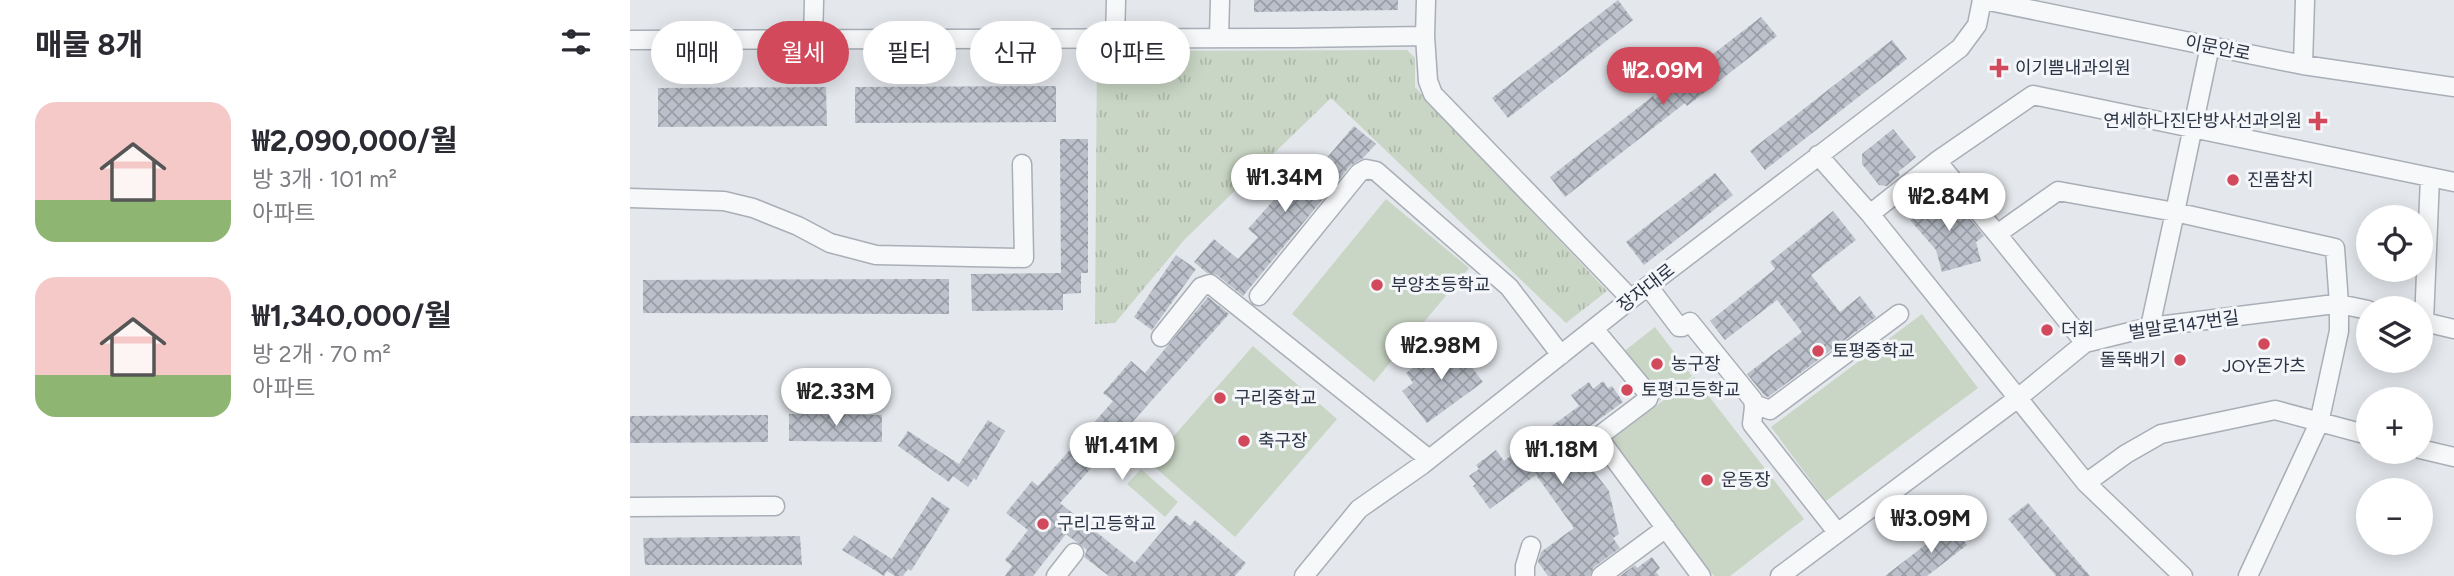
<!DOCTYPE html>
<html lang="ko">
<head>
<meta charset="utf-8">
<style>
	body { margin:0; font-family:Figtree,"Noto Sans KR",sans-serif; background:#f7f7f7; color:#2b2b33; height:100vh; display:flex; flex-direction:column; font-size:26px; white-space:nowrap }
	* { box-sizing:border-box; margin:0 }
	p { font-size:23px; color:#7c7c81 }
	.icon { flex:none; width:38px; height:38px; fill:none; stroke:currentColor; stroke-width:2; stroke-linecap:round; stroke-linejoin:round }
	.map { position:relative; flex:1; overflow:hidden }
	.side { display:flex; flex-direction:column; background:#fff; width:630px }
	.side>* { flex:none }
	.guide { position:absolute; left:21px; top:21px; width:665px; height:63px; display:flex; gap:14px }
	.buttons { position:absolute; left:1726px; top:205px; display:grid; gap:14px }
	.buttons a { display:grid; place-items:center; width:77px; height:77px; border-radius:50%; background:#fff; box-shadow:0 4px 18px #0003; font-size:35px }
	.price { position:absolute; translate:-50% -60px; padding:0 16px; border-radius:24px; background:#fff; color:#222; font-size:23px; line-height:46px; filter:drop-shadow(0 2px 4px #0008) }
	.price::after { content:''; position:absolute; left:50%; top:42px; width:21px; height:16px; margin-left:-10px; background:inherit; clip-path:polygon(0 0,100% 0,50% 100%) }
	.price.selected { background:#d1495b; color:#fff }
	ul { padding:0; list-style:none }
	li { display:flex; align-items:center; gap:21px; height:175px; padding:0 35px }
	li span { display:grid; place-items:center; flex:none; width:196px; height:140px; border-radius:21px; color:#555 }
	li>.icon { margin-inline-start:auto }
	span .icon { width:84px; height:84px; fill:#fffc; stroke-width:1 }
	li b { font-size:30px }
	h2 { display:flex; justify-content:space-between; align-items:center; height:84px; padding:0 35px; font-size:30px }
	.pill { padding:0 24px; border-radius:32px; background:#fff; box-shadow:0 4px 18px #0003; font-size:24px; line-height:63px }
	.pill.selected { background:#d1495b; color:#fff }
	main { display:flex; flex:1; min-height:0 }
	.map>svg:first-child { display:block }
</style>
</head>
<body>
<main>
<section class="side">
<h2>매물 8개<svg class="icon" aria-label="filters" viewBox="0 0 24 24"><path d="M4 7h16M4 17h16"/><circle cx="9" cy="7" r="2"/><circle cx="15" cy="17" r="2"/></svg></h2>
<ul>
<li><span style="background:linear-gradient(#f6c9c9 70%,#8fb573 0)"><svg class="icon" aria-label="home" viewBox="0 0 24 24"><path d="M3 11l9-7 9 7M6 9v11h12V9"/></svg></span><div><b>₩2,090,000/월</b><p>방 3개 · 101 m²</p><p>아파트</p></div></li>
<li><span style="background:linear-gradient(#f6c9c9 70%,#8fb573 0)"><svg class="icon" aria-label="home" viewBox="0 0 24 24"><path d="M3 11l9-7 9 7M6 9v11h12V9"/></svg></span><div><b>₩1,340,000/월</b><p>방 2개 · 70 m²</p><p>아파트</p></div></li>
</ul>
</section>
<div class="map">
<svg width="1824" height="576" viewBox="0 0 1824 576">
	<defs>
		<pattern id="park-tufts" width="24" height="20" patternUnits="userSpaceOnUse" patternTransform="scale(1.75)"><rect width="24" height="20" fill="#c9d6c5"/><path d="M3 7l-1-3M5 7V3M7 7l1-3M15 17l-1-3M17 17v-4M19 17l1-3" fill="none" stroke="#adb8ab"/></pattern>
		<pattern id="building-cross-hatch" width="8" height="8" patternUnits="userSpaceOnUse" patternTransform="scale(1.75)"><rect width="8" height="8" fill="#bbc0ca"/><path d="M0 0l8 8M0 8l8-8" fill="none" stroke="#989da6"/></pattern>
	</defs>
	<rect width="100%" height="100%" fill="#e4e7ec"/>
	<path fill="url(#park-tufts)" d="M 777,50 L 785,58 L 785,87 L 977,291 L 936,323 L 701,98 L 555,239 L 485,323 L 465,324 L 467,51 Z"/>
	<path fill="#c9d6c5" d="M 756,199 L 839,268 L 744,382 L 662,314 Z
		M 1292,314 L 1348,388 L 1196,501 L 1141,427 Z
		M 1025,327 L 1062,376 L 1029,401 L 992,353 Z
		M 623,346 L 707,419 L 605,537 L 520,463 Z
		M 1064,377 L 1174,519 L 1100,576 L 1084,576 L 980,441 Z
		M 511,469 L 548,502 L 535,517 L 497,484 Z"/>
	<path fill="url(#building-cross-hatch)" d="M 624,0 L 768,0 L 768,10 L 624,12 Z
		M 988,0 L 1003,20 L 878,118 L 862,98 Z
		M 1131,17 L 1147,36 L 1057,106 L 1055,103 L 935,197 L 920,177 L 1023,96 L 1025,99 Z
		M 1262,40 L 1277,59 L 1135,170 L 1120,151 Z
		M 426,86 L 426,122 L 225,123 L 225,87 Z
		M 196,87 L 197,126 L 28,127 L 28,88 Z
		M 724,126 L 746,144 L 733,158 L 720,166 L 613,296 L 587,275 L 577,273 L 564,262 L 584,239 L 608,259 L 628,237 L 618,229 L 650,193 L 644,190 L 671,160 L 678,166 L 683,161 L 689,167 Z
		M 1263,129 L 1286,157 L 1268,172 L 1270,175 L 1257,186 L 1249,185 L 1232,164 L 1232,154 Z
		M 430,139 L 458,139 L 458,273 L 451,273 L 451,293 L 433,294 L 433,310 L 342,311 L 341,274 L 431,273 Z
		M 1085,173 L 1103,195 L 1014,265 L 996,242 Z
		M 1316,190 L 1354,236 L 1346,242 L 1351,261 L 1312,272 L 1306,250 L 1280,220 Z
		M 1203,211 L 1226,240 L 1181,275 L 1210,312 L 1230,296 L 1246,317 L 1138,397 L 1135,396 L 1117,374 L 1172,332 L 1147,300 L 1095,340 L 1080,321 L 1145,269 L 1140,262 Z
		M 546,255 L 566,269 L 522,330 L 504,317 Z
		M 319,279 L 319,314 L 13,313 L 13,280 Z
		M 578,297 L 599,314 L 430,503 L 505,563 L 546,515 L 560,526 L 565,520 L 616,563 L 605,576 L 479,576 L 454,557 L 457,550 L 436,534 L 403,576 L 375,576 L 382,566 L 375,560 L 398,530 L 376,513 L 402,481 L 408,486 L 483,401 L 473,393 L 501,361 L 515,373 Z
		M 821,340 L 853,382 L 797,423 L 772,391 L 783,383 L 776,373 Z
		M 973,381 L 978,388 L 982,386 L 993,402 L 930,448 L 948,471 L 958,464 L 979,491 L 989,534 L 983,538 L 990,548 L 964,567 L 960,576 L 918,576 L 908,562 L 911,552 L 944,528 L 906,475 L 860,509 L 843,486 L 846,484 L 839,476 L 849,469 L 846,465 L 866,450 L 874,461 L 949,406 L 941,395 L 959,382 L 963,389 Z
		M 159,414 L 252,415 L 252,442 L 159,441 Z
		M 138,415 L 138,442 L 0,443 L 0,416 Z
		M 358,420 L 375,431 L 346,480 L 344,478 L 338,487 L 323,476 L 319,482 L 268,446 L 278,431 L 329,464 Z
		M 302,497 L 320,509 L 281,571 L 278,569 L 273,576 L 265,576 L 257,571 L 254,576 L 212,550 L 224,535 L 262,559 Z
		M 1398,503 L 1460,576 L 1426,576 L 1378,519 Z
		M 1321,525 L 1337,545 L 1297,576 L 1255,576 Z
		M 170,536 L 172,565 L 15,565 L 13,538 Z
		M 1022,557 L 1030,568 L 1026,572 L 1029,576 L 990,576 L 1005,565 L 1007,568 Z"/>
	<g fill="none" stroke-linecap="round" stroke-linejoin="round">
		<g stroke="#a9aeb7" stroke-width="21">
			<path id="minor" d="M 1354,0 L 1673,65 L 1824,87
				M 795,36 L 798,81 L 803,94 L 1001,299
				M 589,37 L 590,0
				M 485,38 L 486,0
				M 0,40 L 665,38 L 795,36 L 796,0
				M 183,41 L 184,0
				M 1580,46 L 1545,212 L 1705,248 L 1709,304 L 1709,331 L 1689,423 L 1618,576
				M 1673,65 L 1675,0
				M 1188,155 L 1240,214 L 1456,483 L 1553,576
				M 1307,161 L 1367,234
				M 0,198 L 94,201 L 123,208 L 168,226 L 200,243 L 246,255 L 394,258 L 392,164
				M 1240,214 L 1307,161 L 1403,95 L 1824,182
				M 1018,286 L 1049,327 L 1052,327 L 1060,322 L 1123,400 L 1124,407 L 1122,424 L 1207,532
				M 629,296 L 729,173 L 736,169 L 746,171 L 879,287 L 931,355
				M 1790,321 L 1824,329
				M 1794,322 L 1800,177
				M 964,329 L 1019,395 L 1018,399 L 973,433 L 971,441 L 1071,576
				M 531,337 L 571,287 L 580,284 L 799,459
				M 1455,343 L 1367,234 L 1428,191 L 1545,212 L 1520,327
				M 1124,404 L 1140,410 L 1269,314
				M 1790,449 L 1824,457
				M 1456,483 L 1496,454 L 1531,434 L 1645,410 L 1738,435
				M 0,507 L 145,506
				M 426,576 L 444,553
				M 674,576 L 729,509 L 792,465 L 1001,299 L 1330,48 L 1347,25 L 1352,0
				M 895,576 L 895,566 L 901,546
				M 971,576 L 1036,528
				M 1150,576 L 1388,398 L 1455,343 L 1520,327 L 1697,305 L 1709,304 L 1738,310"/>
		</g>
		<use href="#minor" stroke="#f7f8fa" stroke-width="18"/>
	</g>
	<g fill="#d1495b" stroke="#f4f6f9" stroke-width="2.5">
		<path d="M1365.5 57.5h7v7h7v7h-7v7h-7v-7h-7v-7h7z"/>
		<path d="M1684.5 110.5h7v7h7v7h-7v7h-7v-7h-7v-7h7z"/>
		<circle cx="1603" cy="180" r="7"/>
		<circle cx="747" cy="285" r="7"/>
		<circle cx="1417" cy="330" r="7"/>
		<circle cx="1634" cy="344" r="7"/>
		<circle cx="1188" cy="351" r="7"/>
		<circle cx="1550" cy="360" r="7"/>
		<circle cx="1027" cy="364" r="7"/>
		<circle cx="997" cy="390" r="7"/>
		<circle cx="590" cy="398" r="7"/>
		<circle cx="614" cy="441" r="7"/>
		<circle cx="1077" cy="480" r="7"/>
		<circle cx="413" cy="524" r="7"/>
	</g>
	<g text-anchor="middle" stroke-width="6" stroke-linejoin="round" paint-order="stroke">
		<g font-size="18" fill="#2b3445" stroke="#f4f6f9">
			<text transform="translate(1588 48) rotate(11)" y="6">이문안로</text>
			<text transform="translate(1016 288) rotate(-38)" y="6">장자대로</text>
			<text transform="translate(1554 325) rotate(-8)" y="6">벌말로147번길</text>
		</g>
		<g font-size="18" fill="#2b3445" stroke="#f4f6f9" text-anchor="start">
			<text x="1385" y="74">이기쁨내과의원</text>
			<text x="1672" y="127" text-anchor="end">연세하나진단방사선과의원</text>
			<text x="1617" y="186">진품참치</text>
			<text x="761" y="291">부양초등학교</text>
			<text x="1431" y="336">더회</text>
			<text x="1202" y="357">토평중학교</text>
			<text x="1536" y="366" text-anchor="end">돌뚝배기</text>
			<text x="1041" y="370">농구장</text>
			<text x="1634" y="372" text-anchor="middle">JOY돈가츠</text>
			<text x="1011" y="396">토평고등학교</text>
			<text x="604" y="404">구리중학교</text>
			<text x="628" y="447">축구장</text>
			<text x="1091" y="486">운동장</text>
			<text x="427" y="530">구리고등학교</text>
		</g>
	</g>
</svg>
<div class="buttons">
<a><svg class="icon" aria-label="locate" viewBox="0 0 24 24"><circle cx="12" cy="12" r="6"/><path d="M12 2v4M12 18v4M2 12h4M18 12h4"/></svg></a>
<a><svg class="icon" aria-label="layers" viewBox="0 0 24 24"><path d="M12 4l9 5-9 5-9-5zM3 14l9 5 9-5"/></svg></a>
<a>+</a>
<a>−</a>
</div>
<b class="price selected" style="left:1033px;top:107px">₩2.09M</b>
<b class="price" style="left:655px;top:214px">₩1.34M</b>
<b class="price" style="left:1319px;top:233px">₩2.84M</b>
<b class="price" style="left:811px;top:382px">₩2.98M</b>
<b class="price" style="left:206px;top:428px">₩2.33M</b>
<b class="price" style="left:492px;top:482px">₩1.41M</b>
<b class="price" style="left:932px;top:486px">₩1.18M</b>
<b class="price" style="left:1301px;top:555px">₩3.09M</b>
<div class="guide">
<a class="pill">매매</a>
<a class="pill selected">월세</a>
<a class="pill">필터</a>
<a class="pill">신규</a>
<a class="pill">아파트</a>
</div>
</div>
</main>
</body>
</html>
